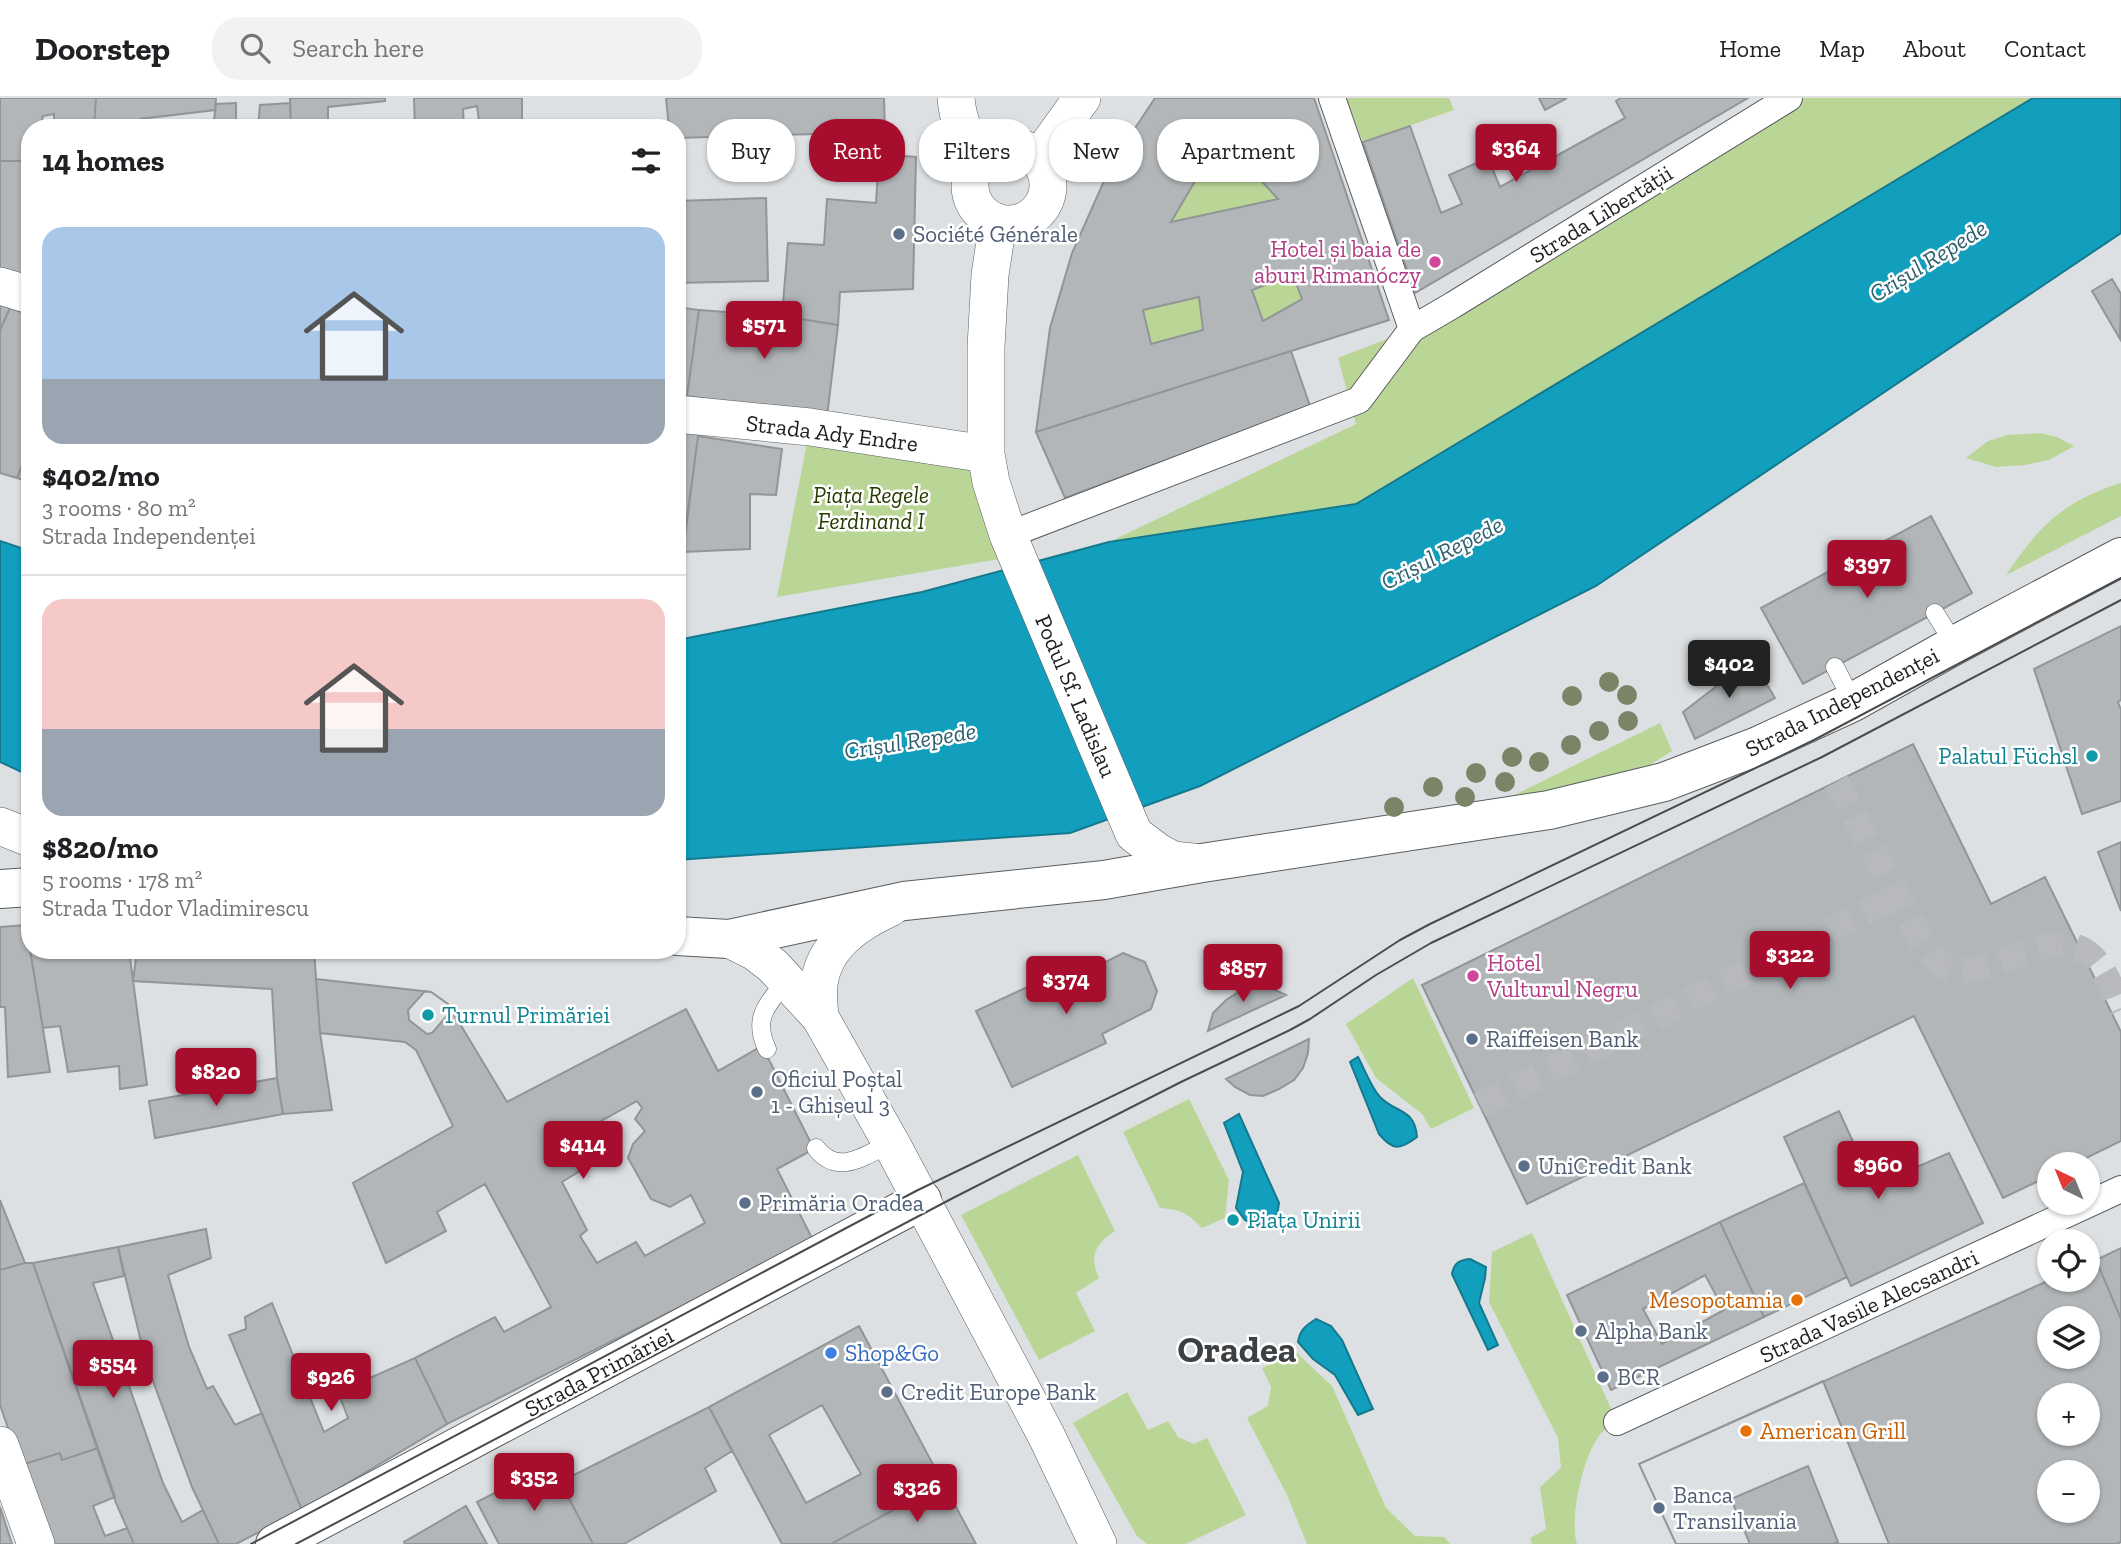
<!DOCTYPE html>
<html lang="en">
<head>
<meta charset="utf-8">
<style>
	body { margin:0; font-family:"Zilla Slab",serif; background:#f2f2f2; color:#202124; height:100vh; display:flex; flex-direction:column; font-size:26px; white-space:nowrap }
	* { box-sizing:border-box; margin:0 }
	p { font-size:23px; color:#757577 }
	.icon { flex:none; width:38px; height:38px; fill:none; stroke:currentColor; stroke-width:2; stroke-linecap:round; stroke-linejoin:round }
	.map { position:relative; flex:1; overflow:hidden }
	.drawer { position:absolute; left:21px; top:21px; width:665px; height:840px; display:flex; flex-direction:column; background:#fff; border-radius:28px; box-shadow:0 2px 5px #0004 }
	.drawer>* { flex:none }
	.hud { position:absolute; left:707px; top:21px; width:665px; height:63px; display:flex; gap:14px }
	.needle { width:46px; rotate:317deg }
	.buttons { position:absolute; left:2037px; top:1054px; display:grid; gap:14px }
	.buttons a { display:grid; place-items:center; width:63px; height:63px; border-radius:50%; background:#fff; box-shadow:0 2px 5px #0004; font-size:35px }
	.price { position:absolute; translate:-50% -60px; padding:0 16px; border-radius:7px; background:#a70e2d; color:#fff; font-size:23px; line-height:46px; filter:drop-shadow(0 2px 4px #0008) }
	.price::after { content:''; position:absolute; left:50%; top:42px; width:21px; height:16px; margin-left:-10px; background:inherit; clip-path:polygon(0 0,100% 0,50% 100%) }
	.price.on { background:#222; color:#fff }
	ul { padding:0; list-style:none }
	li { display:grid; align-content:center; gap:14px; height:371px; padding:0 21px }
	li+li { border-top:2px solid #e0e0e0 }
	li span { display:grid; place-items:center; height:217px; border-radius:21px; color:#555 }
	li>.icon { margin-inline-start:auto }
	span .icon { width:126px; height:126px; fill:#fffc; stroke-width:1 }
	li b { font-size:30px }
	h2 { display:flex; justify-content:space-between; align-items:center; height:84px; padding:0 21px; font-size:30px }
	.chip { padding:0 24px; border-radius:28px; background:#fff; box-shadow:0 2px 5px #0004; font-size:24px; line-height:63px }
	.chip.on { background:#a70e2d; color:#fff }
	header { display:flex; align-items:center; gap:42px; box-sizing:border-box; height:98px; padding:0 35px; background:#fff; border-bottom:2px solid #e0e0e0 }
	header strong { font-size:33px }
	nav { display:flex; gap:38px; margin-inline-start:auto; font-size:24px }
	.search { width:490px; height:63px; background:#f2f2f2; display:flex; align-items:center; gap:18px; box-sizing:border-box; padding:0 24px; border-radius:28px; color:#757577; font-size:26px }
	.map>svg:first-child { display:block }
</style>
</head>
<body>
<header>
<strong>Doorstep</strong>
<div class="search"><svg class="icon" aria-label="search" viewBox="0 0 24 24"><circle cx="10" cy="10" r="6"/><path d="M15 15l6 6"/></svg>Search here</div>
<nav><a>Home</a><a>Map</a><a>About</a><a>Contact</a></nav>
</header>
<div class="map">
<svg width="2121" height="1446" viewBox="0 0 2121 1446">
	<rect width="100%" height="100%" fill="#dde0e3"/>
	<path fill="#bad696" d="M 1346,0 L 1449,0 L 1454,12 L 1363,44 Z
		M 1789,0 L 2033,0 L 1356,406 L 1109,444 L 1356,326 L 1338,260 L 1412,231 Z
		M 1221,39 L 1278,101 L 1171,124 Z
		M 1293,177 L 1302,201 L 1263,223 L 1252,192 Z
		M 1199,199 L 1203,232 L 1151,246 L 1143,212 Z
		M 810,329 L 986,356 L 1017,458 L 777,499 Z
		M 2040,335 L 2057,339 L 2074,348 L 2049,362 L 2025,367 L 1996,369 L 1966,360 L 1988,343 L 2008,337 Z
		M 2121,385 L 2121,418 L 2006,477 C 2039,428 2063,403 2121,385 Z
		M 1660,625 L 1672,653 L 1595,701 L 1454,727 Z
		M 1413,880 L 1474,1010 L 1431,1031 L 1422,1016 L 1376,980 L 1346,926 Z
		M 1189,1001 L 1229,1082 L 1225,1120 L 1202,1130 C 1187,1114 1181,1112 1160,1110 L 1123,1034 Z
		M 1078,1057 L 1115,1133 C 1095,1146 1089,1158 1099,1180 L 1076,1195 L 1095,1233 L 1039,1262 L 961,1117 Z
		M 1532,1135 L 1617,1324 C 1611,1328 1603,1332 1599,1338 C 1583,1359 1569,1421 1577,1446 L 1532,1446 L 1530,1440 L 1546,1431 L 1540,1389 L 1561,1370 L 1558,1340 L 1489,1204 L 1492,1154 Z
		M 1296,1254 L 1332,1288 L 1386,1410 L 1415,1438 L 1444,1439 L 1450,1446 L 1307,1446 L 1287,1397 L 1247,1320 L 1268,1308 L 1271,1289 L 1262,1270 Z
		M 1127,1294 L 1148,1332 L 1168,1323 L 1178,1339 L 1194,1346 L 1207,1340 L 1246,1417 L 1186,1446 L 1147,1446 L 1137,1438 L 1073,1325 Z"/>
	<path fill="#119fbd" stroke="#15798e" stroke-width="2" d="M 2033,0 L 2121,0 L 2121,135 L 1596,488 L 1200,688 L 1070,735 L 677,762 L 677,542 L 922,494 L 1109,444 L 1356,406 Z
		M 0,443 L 30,453 L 30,678 L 0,664 Z
		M 1358,959 C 1365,972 1371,989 1380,999 C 1395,1015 1415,1010 1417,1039 C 1400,1052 1393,1053 1379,1036 L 1350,964 Z
		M 1239,1016 L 1279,1105 L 1277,1118 L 1257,1128 L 1245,1122 L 1236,1110 L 1243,1074 L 1224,1025 Z
		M 1470,1161 L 1486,1169 L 1485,1180 L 1479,1205 L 1498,1247 L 1488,1252 L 1452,1176 C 1454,1165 1459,1162 1470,1161 Z
		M 1316,1221 L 1331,1228 L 1342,1242 L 1373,1311 L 1358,1317 L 1335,1277 L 1313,1261 L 1298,1244 C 1300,1232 1305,1228 1316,1221 Z"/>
	<path fill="#b2b6b8" stroke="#929598" stroke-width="2" fill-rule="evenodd" d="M 0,0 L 96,0 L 94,30 L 54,30 L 54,16 L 43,18 L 40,30 L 30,30 L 30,63 L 0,63 Z
		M 96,0 L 216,0 L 215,12 L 140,21 L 139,30 L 94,30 Z
		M 290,0 L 385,0 L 385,3 L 328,9 L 328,30 L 291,30 Z
		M 414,0 L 522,0 L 522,30 L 480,30 L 477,8 L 463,11 L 464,30 L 415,30 Z
		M 666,0 L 884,0 L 885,34 L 677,40 L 677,30 L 669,30 Z
		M 1155,0 L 1314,0 L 1389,222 L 1036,334 L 1050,230 L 1072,155 L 1112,65 ZM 1221,39 L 1278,101 L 1171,124 ZM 1293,177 L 1302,201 L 1263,223 L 1252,192 ZM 1199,199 L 1203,232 L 1151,246 L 1143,212 Z
		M 1539,0 L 1567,0 L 1545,12 Z
		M 1621,0 L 1748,0 L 1415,195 L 1363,44 L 1410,28 L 1441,115 L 1462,106 L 1449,77 L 1488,60 L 1500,89 L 1625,20 L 1616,3 Z
		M 236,5 L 236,30 L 213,30 L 216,6 Z
		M 290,5 L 291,30 L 258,30 L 260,7 Z
		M 879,56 L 916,59 L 913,191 L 840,194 L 838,227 L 782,218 L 788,145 L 824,147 L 827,101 L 876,105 Z
		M 0,63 L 30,63 L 25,93 L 30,107 L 30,186 L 0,175 Z
		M 766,100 L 768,183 L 677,185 L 677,103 Z
		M 2112,181 L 2121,196 L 2120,241 L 2092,193 Z
		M 0,207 L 10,210 L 0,232 Z
		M 677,209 L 699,212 L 687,298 L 677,296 Z
		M 10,210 L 30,217 L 30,346 L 17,380 L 0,375 L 0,232 Z
		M 699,212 L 782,218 L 838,227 L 827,319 L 687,298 Z
		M 1291,253 L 1310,308 L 1065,400 L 1036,334 Z
		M 677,329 L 699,331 L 680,471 L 677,471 Z
		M 698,338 L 782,351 L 776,397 L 750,396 L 750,451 L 683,454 Z
		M 30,346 L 30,385 L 17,380 Z
		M 1931,418 L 1972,495 L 1803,586 L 1761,510 Z
		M 2121,528 L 2121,602 L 2118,604 L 2121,612 L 2121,703 L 2082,716 L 2034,571 Z
		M 1752,561 L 1775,600 L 1695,641 L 1683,614 Z
		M 1913,646 L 1991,806 L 2045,779 L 2121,934 L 2121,1043 L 2074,1066 L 2049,1066 L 2049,1078 L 2003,1100 L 1914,918 L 1527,1106 L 1422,887 Z
		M 2121,744 L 2121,813 L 2098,754 Z
		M 26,827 L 50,974 L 8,979 L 5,909 L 0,909 L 0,829 Z
		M 30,852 L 129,852 L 147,987 L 120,991 L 119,968 L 68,974 L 60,928 L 43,930 Z
		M 137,852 L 314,852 L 320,935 L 332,1012 L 283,1016 L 277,980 L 272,891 L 133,883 Z
		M 1123,855 L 1145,864 L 1157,893 L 1151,911 L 1102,936 L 1106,945 L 1012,989 L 976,913 L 1070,869 L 1074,880 Z
		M 316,881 L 431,894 L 448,906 L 507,1004 L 686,911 L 718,973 L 762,948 L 814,1051 L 777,1071 L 813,1142 L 447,1326 L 415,1260 L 495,1219 L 504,1234 L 551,1209 L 485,1086 L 437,1114 L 446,1133 L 386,1165 L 353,1085 L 453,1028 L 416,952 L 405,944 L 320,935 ZM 637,1003 L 642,1010 L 635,1021 L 645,1033 L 633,1046 L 628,1060 L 651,1101 L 670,1109 L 691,1097 L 705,1125 L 645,1158 L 636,1144 L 597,1165 L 580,1138 L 587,1132 L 562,1084 L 603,1059 L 591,1038 L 584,1043 L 578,1036 Z
		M 1262,889 L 1275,892 L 1286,897 L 1208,933 L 1213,915 L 1226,902 L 1245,890 Z
		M 425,893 L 431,894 L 448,906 L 451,913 L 432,935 L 427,936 L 409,922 L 408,912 Z
		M 1309,941 L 1308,955 L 1303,970 L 1294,982 L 1279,991 L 1263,998 L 1250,997 L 1235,989 L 1226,981 Z
		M 277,980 L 283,1016 L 155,1040 L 149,1003 Z
		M 1839,1013 L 1873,1088 L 1949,1055 L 1983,1125 L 1851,1188 L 1784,1039 Z
		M 1804,1085 L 1847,1179 L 1764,1219 L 1720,1124 Z
		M 0,1102 L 25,1165 L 0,1172 Z
		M 1720,1124 L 1764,1219 L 1611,1292 L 1567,1197 ZM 1705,1177 L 1724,1212 L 1662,1246 L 1643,1211 Z
		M 206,1131 L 211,1160 L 168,1177 L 189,1249 L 207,1291 L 213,1288 L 235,1327 L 262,1315 L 302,1412 L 236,1446 L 219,1446 L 192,1389 L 146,1264 L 118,1149 Z
		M 118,1149 L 124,1178 L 93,1185 L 163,1385 L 182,1424 L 203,1412 L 219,1446 L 134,1446 L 116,1405 L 33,1165 Z
		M 2121,1150 L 2121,1221 L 2096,1162 Z
		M 2096,1162 L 2121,1221 L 2121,1444 L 2117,1446 L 1676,1446 L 1639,1366 L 2052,1181 L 2088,1181 L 2088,1166 ZM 2049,1220 L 2088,1220 L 2088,1258 L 2049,1258 ZM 2049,1297 L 2088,1297 L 2088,1335 L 2049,1335 ZM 2049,1374 L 2088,1374 L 2088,1412 L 2049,1412 Z
		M 25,1165 L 33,1165 L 98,1350 L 62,1362 L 60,1355 L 21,1367 L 0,1307 L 0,1172 Z
		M 272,1205 L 324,1334 L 348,1320 L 338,1294 L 415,1260 L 447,1326 L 302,1412 L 229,1237 L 246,1231 L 245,1219 Z
		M 859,1228 L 943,1385 L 831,1446 L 782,1446 L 709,1309 ZM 822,1307 L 861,1376 L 806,1405 L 769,1337 Z
		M 1823,1283 L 1889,1446 L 1833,1446 L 1838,1444 L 1808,1368 L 1731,1401 L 1750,1446 L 1676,1446 L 1639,1366 Z
		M 709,1309 L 732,1353 L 705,1370 L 716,1393 L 624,1446 L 593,1446 L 560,1384 Z
		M 98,1350 L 115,1399 L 93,1408 L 105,1438 L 127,1430 L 134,1446 L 50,1446 L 21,1367 L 60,1355 L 62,1362 Z
		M 551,1366 L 593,1446 L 499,1446 L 477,1404 Z
		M 943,1385 L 976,1446 L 831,1446 Z
		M 466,1408 L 487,1446 L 405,1446 L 404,1444 Z
		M 0,1409 L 12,1446 L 0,1446 Z"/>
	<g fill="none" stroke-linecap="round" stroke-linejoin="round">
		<path stroke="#b7b9bc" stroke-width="26" stroke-dasharray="26 13" stroke-linecap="butt" d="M 1836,684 L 1926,851 C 1930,855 1933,860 1937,863 C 1979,898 2049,820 2090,857 C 2105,870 2113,894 2121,912
			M 1480,1007 L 1899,797"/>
		<g stroke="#5a5d5f" stroke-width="19">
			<path id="service" d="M 1935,515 L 1955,547
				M 1835,569 L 1853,604
				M 767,951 C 752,919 768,906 787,882
				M 816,1050 C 838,1079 865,1057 891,1045"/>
		</g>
		<g stroke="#5a5d5f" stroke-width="28">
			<path id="pedestrian" d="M 1332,0 L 1412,231
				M 1008,437 L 1359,302 L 1412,231 L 1453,207 L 1789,0
				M 1617,1324 L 2121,1091"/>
		</g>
		<g stroke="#5a5d5f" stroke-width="38">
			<path id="minor" d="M 956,0 C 958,24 966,41 981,59
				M970 87a39 39 0 1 1 78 0a39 39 0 1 1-78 0Z
				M 1039,60 L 1082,0
				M 998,124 L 990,177 L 986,249 L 986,356 L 991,384 L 1008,437 L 1134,736 L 1158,754 L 1173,762 L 1202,765
				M 0,188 L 30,197
				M 677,316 L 810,329 L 986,356
				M 0,728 L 30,740
				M 729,841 L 755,854 L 773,868 L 820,919 L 891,1045 L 1046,1337 L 1098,1446
				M 820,919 C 819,908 818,897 819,886 C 824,847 857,825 890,810
				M 0,1347 L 36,1446"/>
		</g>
		<g stroke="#5a5d5f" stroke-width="40">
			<path id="tertiary" d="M 0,791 L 30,789
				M 677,838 L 729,841 L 904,803 L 1104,782 L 1202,765 L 1549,712 L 1664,684 L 1758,648 L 1853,604 L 1955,547 L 2121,459
				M 275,1446 L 922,1102"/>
		</g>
		<use href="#service" stroke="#fff" stroke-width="18"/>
		<use href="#pedestrian" stroke="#fff" stroke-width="26"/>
		<use href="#minor" stroke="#fff" stroke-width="37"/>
		<use href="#tertiary" stroke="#fff" stroke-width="38"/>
		<path stroke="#4a4b4d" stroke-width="2" d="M 251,1446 L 916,1093 L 1299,908 L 1400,842 L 1430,826 L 1814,642 L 2121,480
			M 296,1446 L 953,1100 L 1181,984 L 1290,932 L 1310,921 L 1376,877 L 1431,845 L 1822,659 L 2121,502"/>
	</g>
	<g fill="#798566">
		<circle cx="1609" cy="584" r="10"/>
		<circle cx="1627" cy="597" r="10"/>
		<circle cx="1572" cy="598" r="10"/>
		<circle cx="1628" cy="623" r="10"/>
		<circle cx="1599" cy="633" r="10"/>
		<circle cx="1571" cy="647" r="10"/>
		<circle cx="1512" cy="659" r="10"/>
		<circle cx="1539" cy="664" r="10"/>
		<circle cx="1476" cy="675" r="10"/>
		<circle cx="1505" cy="684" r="10"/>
		<circle cx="1433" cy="689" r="10"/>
		<circle cx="1465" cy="699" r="10"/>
		<circle cx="1394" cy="709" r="10"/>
	</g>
	<g fill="#5c6f8a" stroke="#fff" stroke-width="2.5">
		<circle cx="899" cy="136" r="7"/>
		<circle cx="1472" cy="941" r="7"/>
		<circle cx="757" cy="994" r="7"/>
		<circle cx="1524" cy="1068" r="7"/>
		<circle cx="745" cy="1105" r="7"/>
		<circle cx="1581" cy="1233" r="7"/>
		<circle cx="1603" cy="1279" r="7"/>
		<circle cx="887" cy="1294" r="7"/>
		<circle cx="1659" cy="1410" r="7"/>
	</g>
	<g fill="#d1479c" stroke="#fff" stroke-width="2.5">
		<circle cx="1435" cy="164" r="7"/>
		<circle cx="1473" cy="878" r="7"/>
	</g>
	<g fill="#0f9aa8" stroke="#fff" stroke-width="2.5">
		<circle cx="2092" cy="658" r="7"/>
		<circle cx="428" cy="917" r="7"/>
		<circle cx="1233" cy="1122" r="7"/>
	</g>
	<g fill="#e8710a" stroke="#fff" stroke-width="2.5">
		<circle cx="1797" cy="1202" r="7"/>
		<circle cx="1746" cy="1333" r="7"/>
	</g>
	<circle fill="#3f7fe0" stroke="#fff" stroke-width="2.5" cx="831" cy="1255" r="7"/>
	<g text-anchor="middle" stroke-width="5" stroke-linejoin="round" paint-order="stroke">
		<g font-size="23" fill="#1e1f20" stroke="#fff">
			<text transform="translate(1601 116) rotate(-32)" y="8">Strada Libertății</text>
			<text transform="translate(832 335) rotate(7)" y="8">Strada Ady Endre</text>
			<text transform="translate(1076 598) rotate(67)" y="8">Podul Sf. Ladislau</text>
			<text transform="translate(1842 604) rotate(-27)" y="8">Strada Independenței</text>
			<text transform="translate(1869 1208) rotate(-25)" y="8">Strada Vasile Alecsandri</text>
			<text transform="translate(599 1274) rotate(-28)" y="8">Strada Primăriei</text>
		</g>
		<g font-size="23" fill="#4e5e75" stroke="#fff" text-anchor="start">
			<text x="913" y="144">Société Générale</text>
			<text x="1486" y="949">Raiffeisen Bank</text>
			<text x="771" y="989">Oficiul Poștal<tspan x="771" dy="26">1 - Ghișeul 3</tspan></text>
			<text x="1538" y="1076">UniCredit Bank</text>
			<text x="759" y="1113">Primăria Oradea</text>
			<text x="1595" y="1241">Alpha Bank</text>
			<text x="1617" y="1287">BCR</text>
			<text x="901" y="1302">Credit Europe Bank</text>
			<text x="1673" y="1405">Banca<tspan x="1673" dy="26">Transilvania</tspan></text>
		</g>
		<g font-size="23" fill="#b23c85" stroke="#fff" text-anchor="end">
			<text x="1421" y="159">Hotel și baia de<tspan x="1421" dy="26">aburi Rimanóczy</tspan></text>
			<text x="1487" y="873" text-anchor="start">Hotel<tspan x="1487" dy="26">Vulturul Negru</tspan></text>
		</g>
		<g font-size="23" font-style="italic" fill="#273b00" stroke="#fff">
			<text x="871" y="405">Piața Regele<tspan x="871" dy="26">Ferdinand I</tspan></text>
		</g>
		<g font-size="23" fill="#0d838f" stroke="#fff" text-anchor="start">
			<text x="2078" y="666" text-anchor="end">Palatul Füchsl</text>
			<text x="442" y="925">Turnul Primăriei</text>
			<text x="1247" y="1130">Piața Unirii</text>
		</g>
		<g font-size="23" fill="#c56008" stroke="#fff" text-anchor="end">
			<text x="1783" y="1210">Mesopotamia</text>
			<text x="1760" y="1341" text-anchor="start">American Grill</text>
		</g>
		<g font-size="23" fill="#366cbe" stroke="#fff" text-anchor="start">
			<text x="845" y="1263">Shop&amp;Go</text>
		</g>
		<g font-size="24" font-style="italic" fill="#2e606e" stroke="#fff">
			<text transform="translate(1928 163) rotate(-32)" y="8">Crișul Repede</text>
			<text transform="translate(1442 455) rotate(-27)" y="8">Crișul Repede</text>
			<text transform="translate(910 643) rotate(-9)" y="8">Crișul Repede</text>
		</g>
		<g font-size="37" font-weight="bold" fill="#3d4042" stroke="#fff">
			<text x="1237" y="1264">Oradea</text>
		</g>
	</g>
</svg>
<div class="buttons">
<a><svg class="needle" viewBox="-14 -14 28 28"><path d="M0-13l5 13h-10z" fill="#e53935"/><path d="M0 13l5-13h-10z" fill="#757577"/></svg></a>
<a><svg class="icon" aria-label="locate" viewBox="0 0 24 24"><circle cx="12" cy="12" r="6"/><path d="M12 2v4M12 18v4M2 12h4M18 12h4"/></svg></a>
<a><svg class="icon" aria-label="layers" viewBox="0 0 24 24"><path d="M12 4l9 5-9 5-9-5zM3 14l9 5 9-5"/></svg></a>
<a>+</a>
<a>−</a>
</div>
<b class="price" style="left:1516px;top:86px">$364</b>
<b class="price" style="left:764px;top:263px">$571</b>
<b class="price" style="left:1867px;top:502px">$397</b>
<b class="price on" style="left:1729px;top:602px">$402</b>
<b class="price" style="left:1790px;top:893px">$322</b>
<b class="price" style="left:1243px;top:906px">$857</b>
<b class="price" style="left:1066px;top:918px">$374</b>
<b class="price" style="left:216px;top:1010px">$820</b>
<b class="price" style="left:583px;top:1083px">$414</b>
<b class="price" style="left:1878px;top:1103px">$960</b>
<b class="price" style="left:113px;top:1302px">$554</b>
<b class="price" style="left:331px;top:1315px">$926</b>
<b class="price" style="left:534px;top:1415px">$352</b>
<b class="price" style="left:917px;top:1426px">$326</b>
<div class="hud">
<a class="chip">Buy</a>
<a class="chip on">Rent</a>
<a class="chip">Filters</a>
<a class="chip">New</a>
<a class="chip">Apartment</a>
</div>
<section class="drawer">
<h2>14 homes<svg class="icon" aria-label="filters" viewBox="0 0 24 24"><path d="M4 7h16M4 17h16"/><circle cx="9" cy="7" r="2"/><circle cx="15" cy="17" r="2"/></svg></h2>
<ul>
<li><span style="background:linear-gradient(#a9c7e8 70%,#9aa5b1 0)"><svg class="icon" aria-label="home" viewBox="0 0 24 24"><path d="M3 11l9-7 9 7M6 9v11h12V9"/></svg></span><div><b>$402/mo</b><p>3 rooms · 80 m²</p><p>Strada Independenței</p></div></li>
<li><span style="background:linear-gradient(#f6c9c9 60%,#9aa5b1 0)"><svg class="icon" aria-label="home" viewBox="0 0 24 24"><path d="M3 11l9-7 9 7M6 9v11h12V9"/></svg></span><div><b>$820/mo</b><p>5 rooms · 178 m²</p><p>Strada Tudor Vladimirescu</p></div></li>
</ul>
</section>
</div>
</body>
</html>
